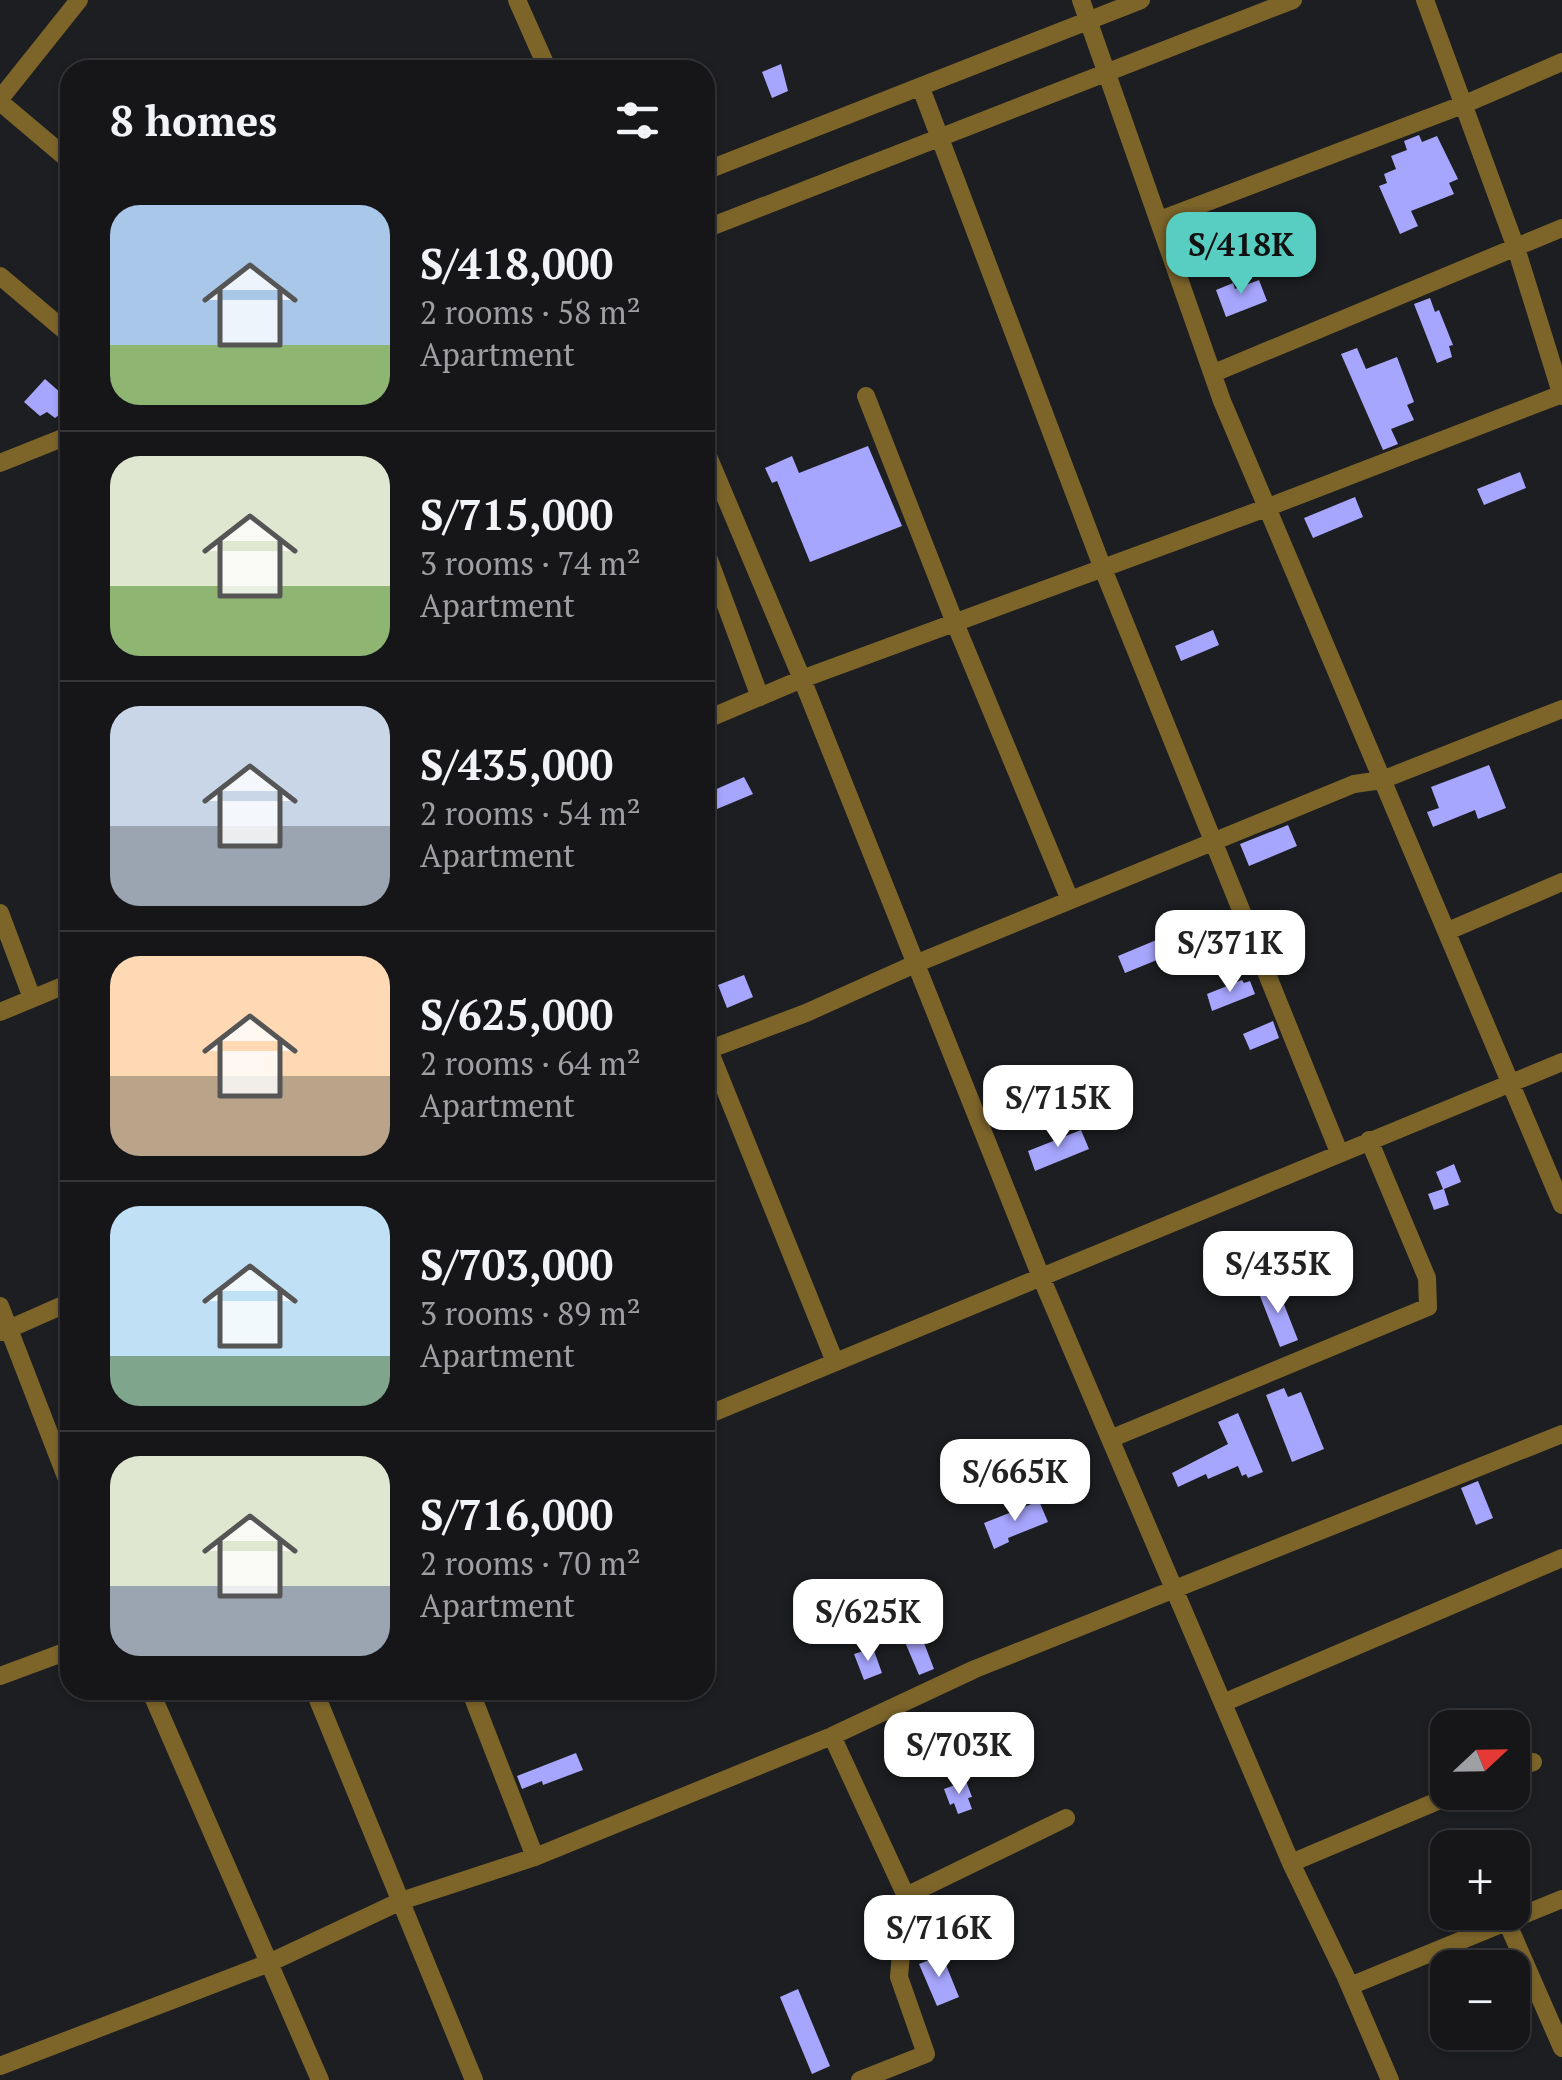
<!DOCTYPE html>
<html lang="en">
<head>
<meta charset="utf-8">
<style>
	body { margin:0; font-family:"PT Serif",serif; background:#232326; color:#f1f3f6; height:100vh; display:flex; flex-direction:column; font-size:38px; white-space:nowrap }
	* { box-sizing:border-box; margin:0 }
	p { font-size:32px; color:#9e9fa2 }
	.icon { flex:none; width:55px; height:55px; fill:none; stroke:currentColor; stroke-width:2; stroke-linecap:round; stroke-linejoin:round }
	.map { position:relative; flex:1; overflow:hidden }
	.details { position:absolute; left:60px; top:60px; width:655px; height:1640px; display:flex; flex-direction:column; background:#161619; border-radius:30px; box-shadow:0 2px 8px #0004,0 0 0 2px #353538 }
	.details>* { flex:none }
	.needle { width:65px; rotate:68deg }
	.fabs { position:absolute; left:1430px; top:1710px; display:grid; gap:20px }
	.fabs a { display:grid; place-items:center; width:100px; height:100px; border-radius:20px; background:#161619; box-shadow:0 2px 8px #0004,0 0 0 2px #353538; font-size:50px }
	.price { position:absolute; translate:-50% -85px; padding:0 22px; border-radius:20px; background:#fff; color:#222; font-size:32px; line-height:65px; filter:drop-shadow(0 2px 5px #0008) }
	.price::after { content:''; position:absolute; left:50%; top:60px; width:30px; height:22px; margin-left:-15px; background:inherit; clip-path:polygon(0 0,100% 0,50% 100%) }
	.price.active { background:#57cec1; color:#111 }
	ul { padding:0; list-style:none }
	li { display:flex; align-items:center; gap:30px; height:250px; padding:0 50px }
	li+li { border-top:2px solid #353538 }
	li span { display:grid; place-items:center; flex:none; width:280px; height:200px; border-radius:30px; color:#555 }
	li>.icon { margin-inline-start:auto }
	span .icon { width:120px; height:120px; fill:#fffc; stroke-width:1 }
	li b { font-size:42px }
	h2 { display:flex; justify-content:space-between; align-items:center; height:120px; padding:0 50px; font-size:42px }
	.map>svg:first-child { display:block }
</style>
</head>
<body>
<div class="map">
<svg width="1562" height="2080" viewBox="0 0 1562 2080">
	<rect width="100%" height="100%" fill="#1d1e21"/>
	<path fill="#a7a6fe" d="M 781,64 L 788,91 L 772,98 L 762,72 Z
		M 1419,135 L 1422,142 L 1437,136 L 1458,179 L 1449,183 L 1454,194 L 1411,211 L 1418,226 L 1400,234 L 1379,186 L 1387,183 L 1384,174 L 1396,169 L 1391,156 L 1407,150 L 1404,141 Z
		M 1259,280 L 1267,301 L 1226,317 L 1216,290 L 1233,283 L 1235,289 Z
		M 1430,298 L 1435,312 L 1439,310 L 1453,345 L 1449,346 L 1452,357 L 1437,363 L 1414,304 Z
		M 1357,348 L 1366,369 L 1397,357 L 1414,402 L 1407,405 L 1414,420 L 1391,429 L 1398,444 L 1383,450 L 1341,354 Z
		M 45,379 L 70,401 L 70,407 L 55,418 L 47,412 L 40,416 L 24,402 Z
		M 868,446 L 902,526 L 810,562 L 777,481 L 772,483 L 765,468 L 792,456 L 799,473 Z
		M 1520,472 L 1526,488 L 1484,505 L 1477,489 Z
		M 1355,497 L 1363,517 L 1313,538 L 1304,518 Z
		M 1213,630 L 1219,645 L 1181,661 L 1175,646 Z
		M 1489,765 L 1506,808 L 1478,819 L 1475,810 L 1433,827 L 1427,812 L 1439,808 L 1431,787 Z
		M 744,777 L 753,794 L 705,814 L 705,794 Z
		M 1288,825 L 1297,846 L 1249,866 L 1240,844 Z
		M 1226,911 L 1233,929 L 1125,973 L 1118,956 Z
		M 744,975 L 753,997 L 727,1008 L 718,985 Z
		M 1242,980 L 1244,983 L 1250,981 L 1255,994 L 1212,1011 L 1207,994 Z
		M 1273,1021 L 1279,1038 L 1250,1050 L 1243,1034 Z
		M 1081,1130 L 1089,1149 L 1035,1171 L 1028,1151 Z
		M 1454,1164 L 1461,1182 L 1444,1189 L 1449,1205 L 1434,1210 L 1428,1194 L 1443,1189 L 1436,1172 Z
		M 1276,1284 L 1298,1340 L 1280,1347 L 1258,1291 Z
		M 1284,1388 L 1288,1397 L 1301,1392 L 1324,1449 L 1292,1462 L 1266,1395 Z
		M 1238,1413 L 1263,1472 L 1248,1478 L 1246,1474 L 1242,1476 L 1238,1466 L 1208,1479 L 1206,1474 L 1178,1487 L 1172,1473 L 1228,1444 L 1218,1422 Z
		M 1478,1481 L 1493,1518 L 1476,1525 L 1461,1488 Z
		M 1039,1501 L 1048,1522 L 1008,1538 L 1009,1542 L 994,1549 L 984,1523 Z
		M 916,1622 L 934,1669 L 919,1675 L 899,1628 Z
		M 873,1648 L 882,1673 L 864,1680 L 854,1654 Z
		M 576,1753 L 583,1770 L 543,1785 L 542,1781 L 522,1789 L 517,1776 Z
		M 966,1781 L 972,1797 L 968,1798 L 972,1809 L 958,1814 L 954,1803 L 950,1805 L 944,1789 Z
		M 942,1955 L 959,1997 L 937,2006 L 919,1964 Z
		M 798,1989 L 830,2066 L 812,2074 L 780,1997 Z"/>
	<g fill="none" stroke-linecap="round" stroke-linejoin="round">
		<path stroke="#7d652a" stroke-width="18" d="M 517,0 L 548,70
			M 1081,0 L 1222,401 L 1562,1205
			M 1425,0 L 1516,248 L 1562,396
			M 921,88 L 1103,569 L 1339,1152
			M 0,99 L 79,0
			M 0,102 L 70,161
			M 705,171 L 1141,0
			M 1160,220 L 1465,104 L 1562,62
			M 705,229 L 1293,0
			M 0,276 L 70,335
			M 1214,373 L 1562,228
			M 866,396 L 955,623 L 1070,900
			M 705,449 L 802,679 L 1041,1277 L 1291,1863 L 1345,1975 L 1390,2080
			M 0,463 L 70,435
			M 705,549 L 760,697
			M 705,720 L 802,679 L 1266,508 L 1562,394
			M 0,913 L 32,998
			M 1448,931 L 1562,882
			M 0,1012 L 70,983
			M 705,1040 L 835,1362
			M 705,1051 L 806,1013 L 915,964 L 1354,784 L 1382,780 L 1562,709
			M 0,1306 L 70,1487
			M 2,1332 L 70,1302
			M 705,1416 L 1562,1062
			M 1110,1439 L 1428,1307 L 1427,1278 L 1369,1140
			M 0,1676 L 70,1650
			M 150,1690 L 320,2080
			M 314,1690 L 474,2080
			M 470,1690 L 535,1857
			M 1223,1703 L 1562,1558
			M 832,1736 L 906,1896 L 899,1977 L 926,2054 L 860,2080
			M 1512,1770 L 1533,1762
			M 1291,1863 L 1459,1792
			M 906,1896 L 1066,1818
			M 1507,1922 L 1562,2048
			M 1350,1986 L 1562,1899
			M 0,2066 L 269,1963 L 401,1901 L 535,1857 L 832,1736 L 975,1669 L 1562,1434"/>
	</g>
</svg>
<div class="fabs">
<a><svg class="needle" viewBox="-14 -14 28 28"><path d="M0-13l5 13h-10z" fill="#e53935"/><path d="M0 13l5-13h-10z" fill="#9e9fa2"/></svg></a>
<a>+</a>
<a>−</a>
</div>
<b class="price active" style="left:1241px;top:297px">S/418K</b>
<b class="price" style="left:1230px;top:995px">S/371K</b>
<b class="price" style="left:1058px;top:1150px">S/715K</b>
<b class="price" style="left:1278px;top:1316px">S/435K</b>
<b class="price" style="left:1015px;top:1524px">S/665K</b>
<b class="price" style="left:868px;top:1664px">S/625K</b>
<b class="price" style="left:959px;top:1797px">S/703K</b>
<b class="price" style="left:939px;top:1980px">S/716K</b>
<section class="details">
<h2>8 homes<svg class="icon" aria-label="filters" viewBox="0 0 24 24"><path d="M4 7h16M4 17h16"/><circle cx="9" cy="7" r="2"/><circle cx="15" cy="17" r="2"/></svg></h2>
<ul>
<li><span style="background:linear-gradient(#a9c7e8 70%,#8fb573 0)"><svg class="icon" aria-label="home" viewBox="0 0 24 24"><path d="M3 11l9-7 9 7M6 9v11h12V9"/></svg></span><div><b>S/418,000</b><p>2 rooms · 58 m²</p><p>Apartment</p></div></li>
<li><span style="background:linear-gradient(#dfe7d0 65%,#8fb573 0)"><svg class="icon" aria-label="home" viewBox="0 0 24 24"><path d="M3 11l9-7 9 7M6 9v11h12V9"/></svg></span><div><b>S/715,000</b><p>3 rooms · 74 m²</p><p>Apartment</p></div></li>
<li><span style="background:linear-gradient(#c9d6e8 60%,#9aa5b1 0)"><svg class="icon" aria-label="home" viewBox="0 0 24 24"><path d="M3 11l9-7 9 7M6 9v11h12V9"/></svg></span><div><b>S/435,000</b><p>2 rooms · 54 m²</p><p>Apartment</p></div></li>
<li><span style="background:linear-gradient(#ffd9b3 60%,#b9a48a 0)"><svg class="icon" aria-label="home" viewBox="0 0 24 24"><path d="M3 11l9-7 9 7M6 9v11h12V9"/></svg></span><div><b>S/625,000</b><p>2 rooms · 64 m²</p><p>Apartment</p></div></li>
<li><span style="background:linear-gradient(#bfe0f5 75%,#7fa58c 0)"><svg class="icon" aria-label="home" viewBox="0 0 24 24"><path d="M3 11l9-7 9 7M6 9v11h12V9"/></svg></span><div><b>S/703,000</b><p>3 rooms · 89 m²</p><p>Apartment</p></div></li>
<li><span style="background:linear-gradient(#dfe7d0 65%,#9aa5b1 0)"><svg class="icon" aria-label="home" viewBox="0 0 24 24"><path d="M3 11l9-7 9 7M6 9v11h12V9"/></svg></span><div><b>S/716,000</b><p>2 rooms · 70 m²</p><p>Apartment</p></div></li>
</ul>
</section>
</div>
</body>
</html>
